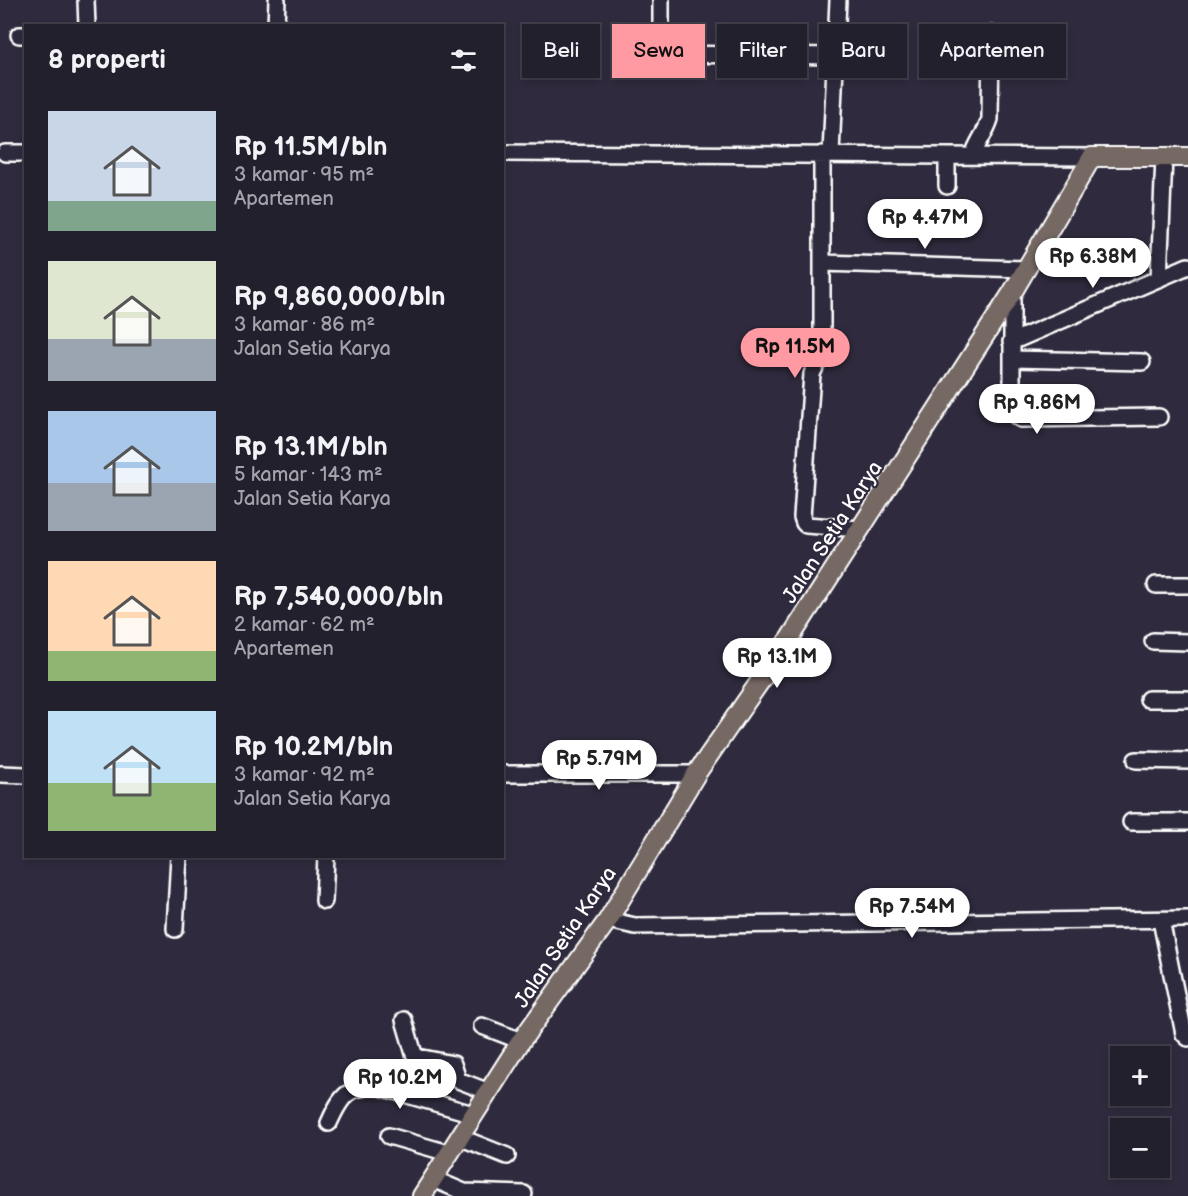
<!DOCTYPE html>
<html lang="id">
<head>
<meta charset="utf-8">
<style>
	body { margin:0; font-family:"Balsamiq Sans",sans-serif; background:#2b2836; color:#f1f3f6; height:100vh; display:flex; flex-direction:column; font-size:22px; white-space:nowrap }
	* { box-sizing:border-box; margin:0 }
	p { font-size:20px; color:#a3a3aa }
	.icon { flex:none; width:33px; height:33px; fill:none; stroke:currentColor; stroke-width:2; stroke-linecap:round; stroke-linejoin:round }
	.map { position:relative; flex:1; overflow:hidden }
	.sheet { position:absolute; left:24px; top:24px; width:480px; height:834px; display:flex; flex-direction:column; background:#23202e; border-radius:0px; box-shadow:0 3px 9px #0003,0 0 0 2px #403e4a }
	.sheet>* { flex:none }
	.guide { position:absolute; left:522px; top:24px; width:570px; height:54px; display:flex; gap:12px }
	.buttons { position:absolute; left:1110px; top:1046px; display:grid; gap:12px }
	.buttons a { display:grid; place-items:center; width:60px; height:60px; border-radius:0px; background:#23202e; box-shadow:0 3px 9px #0003,0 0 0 2px #403e4a; font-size:30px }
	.price { position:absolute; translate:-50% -51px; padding:0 14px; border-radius:21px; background:#fff; color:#222; font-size:20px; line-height:39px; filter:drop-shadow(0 2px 3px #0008) }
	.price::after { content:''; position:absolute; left:50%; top:36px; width:18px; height:14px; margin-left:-9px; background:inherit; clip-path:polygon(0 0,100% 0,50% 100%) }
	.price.on { background:#ff9aa2; color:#111 }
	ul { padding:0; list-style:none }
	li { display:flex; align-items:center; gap:18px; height:150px; padding:0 24px }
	li span { display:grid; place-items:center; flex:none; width:168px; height:120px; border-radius:0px; color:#555 }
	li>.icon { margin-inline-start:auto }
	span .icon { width:72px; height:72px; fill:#fffc; stroke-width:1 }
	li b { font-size:26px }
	h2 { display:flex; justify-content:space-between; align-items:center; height:72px; padding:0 24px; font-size:26px }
	.pill { padding:0 21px; border-radius:0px; background:#23202e; box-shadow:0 3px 9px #0003,0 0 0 2px #403e4a; font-size:21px; line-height:54px }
	.pill.on { background:#ff9aa2; color:#111 }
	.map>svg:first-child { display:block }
</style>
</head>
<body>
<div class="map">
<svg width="1188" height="1196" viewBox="0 0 1188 1196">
	<rect width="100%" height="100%" fill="#2f2a3d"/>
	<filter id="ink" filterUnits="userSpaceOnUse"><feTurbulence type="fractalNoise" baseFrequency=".0167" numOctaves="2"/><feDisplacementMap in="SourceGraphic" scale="12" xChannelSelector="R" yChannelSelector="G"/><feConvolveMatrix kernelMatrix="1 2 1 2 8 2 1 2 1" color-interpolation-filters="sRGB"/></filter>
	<g filter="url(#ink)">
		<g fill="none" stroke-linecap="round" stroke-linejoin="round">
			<g stroke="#fff" stroke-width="20">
				<path id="minor" d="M 86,0 L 87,26
					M 661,0 L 661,54 L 835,56
					M 276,26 L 277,0
					M 19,35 L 26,35
					M 5,153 L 26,153
					M 502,153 L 1092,157
					M 822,154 L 822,331 L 821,355 L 812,374 L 802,517 L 804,523 L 806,525 L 860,529
					M 831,154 L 838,0
					M 947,156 L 947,186
					M 973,156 C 977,142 986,133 990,119 L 991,34
					M 822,263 L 1027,269
					M 1159,279 L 1164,157
					M 1012,293 L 1012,403 C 1012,411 1013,415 1021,419 L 1159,417
					M 1011,342 L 1188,266
					M 1013,359 L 1142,362
					M 1156,585 L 1188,585
					M 1153,641 L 1188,642
					M 1148,699 L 1188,699
					M 1136,760 L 1188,761
					M 0,774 L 26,775
					M 502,774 L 696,774
					M 1131,822 L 1188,822
					M 324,901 L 326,856
					M 608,920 L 635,926 L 1188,919
					M 1161,920 L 1184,1034 L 1188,1038
					M 175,929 L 179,856
					M 404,1020 L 414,1054 L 418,1057 L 453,1064 L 458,1080 L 489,1092
					M 482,1026 L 521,1041
					M 329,1123 C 341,1096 348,1085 380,1087 L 473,1114
					M 389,1136 L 448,1153
					M 459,1137 L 507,1156
					M 433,1179 L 464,1192 L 524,1194"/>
			</g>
			<g stroke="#fff" stroke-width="22">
				<path id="major" d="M 422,1196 L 521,1041 L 608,920 L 696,774 L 790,638 L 1012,293 L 1092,157 L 1188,157"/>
			</g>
			<use href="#minor" stroke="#2f2a3d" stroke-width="15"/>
			<use href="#major" stroke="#766964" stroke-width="18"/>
		</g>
	</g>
	<g text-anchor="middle" stroke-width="4.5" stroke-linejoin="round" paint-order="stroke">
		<g font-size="21" fill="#fff" stroke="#2f2a3d">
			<text transform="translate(832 532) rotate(-57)" y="7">Jalan Setia Karya</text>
			<text transform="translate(565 937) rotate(-56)" y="7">Jalan Setia Karya</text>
		</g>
	</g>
</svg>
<div class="buttons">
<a>+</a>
<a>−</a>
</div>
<b class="price" style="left:925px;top:250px">Rp 4.47M</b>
<b class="price" style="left:1093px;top:289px">Rp 6.38M</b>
<b class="price on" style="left:795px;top:379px">Rp 11.5M</b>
<b class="price" style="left:1037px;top:435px">Rp 9.86M</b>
<b class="price" style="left:777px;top:689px">Rp 13.1M</b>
<b class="price" style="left:599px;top:791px">Rp 5.79M</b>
<b class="price" style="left:912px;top:939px">Rp 7.54M</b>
<b class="price" style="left:400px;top:1110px">Rp 10.2M</b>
<div class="guide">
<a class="pill">Beli</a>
<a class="pill on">Sewa</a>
<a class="pill">Filter</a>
<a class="pill">Baru</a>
<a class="pill">Apartemen</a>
</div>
<section class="sheet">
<h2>8 properti<svg class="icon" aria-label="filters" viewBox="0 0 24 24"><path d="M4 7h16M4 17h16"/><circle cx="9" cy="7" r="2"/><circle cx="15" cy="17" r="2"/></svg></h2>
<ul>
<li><span style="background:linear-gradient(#c9d6e8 75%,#7fa58c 0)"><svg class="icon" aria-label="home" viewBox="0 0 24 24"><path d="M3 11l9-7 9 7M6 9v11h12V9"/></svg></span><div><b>Rp 11.5M/bln</b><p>3 kamar · 95 m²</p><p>Apartemen</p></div></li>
<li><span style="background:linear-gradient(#dfe7d0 65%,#9aa5b1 0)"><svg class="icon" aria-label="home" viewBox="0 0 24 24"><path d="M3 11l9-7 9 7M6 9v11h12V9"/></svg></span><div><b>Rp 9,860,000/bln</b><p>3 kamar · 86 m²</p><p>Jalan Setia Karya</p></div></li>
<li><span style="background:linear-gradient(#a9c7e8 60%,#9aa5b1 0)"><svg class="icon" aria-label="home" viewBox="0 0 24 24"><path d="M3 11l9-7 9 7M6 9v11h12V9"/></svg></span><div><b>Rp 13.1M/bln</b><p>5 kamar · 143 m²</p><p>Jalan Setia Karya</p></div></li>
<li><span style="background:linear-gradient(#ffd9b3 75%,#8fb573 0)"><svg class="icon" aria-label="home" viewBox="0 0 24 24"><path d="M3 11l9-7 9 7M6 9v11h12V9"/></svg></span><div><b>Rp 7,540,000/bln</b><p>2 kamar · 62 m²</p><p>Apartemen</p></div></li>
<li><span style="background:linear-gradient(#bfe0f5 60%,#8fb573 0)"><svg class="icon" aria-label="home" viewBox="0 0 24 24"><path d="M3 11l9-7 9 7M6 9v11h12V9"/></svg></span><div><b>Rp 10.2M/bln</b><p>3 kamar · 92 m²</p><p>Jalan Setia Karya</p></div></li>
</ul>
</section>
</div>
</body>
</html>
